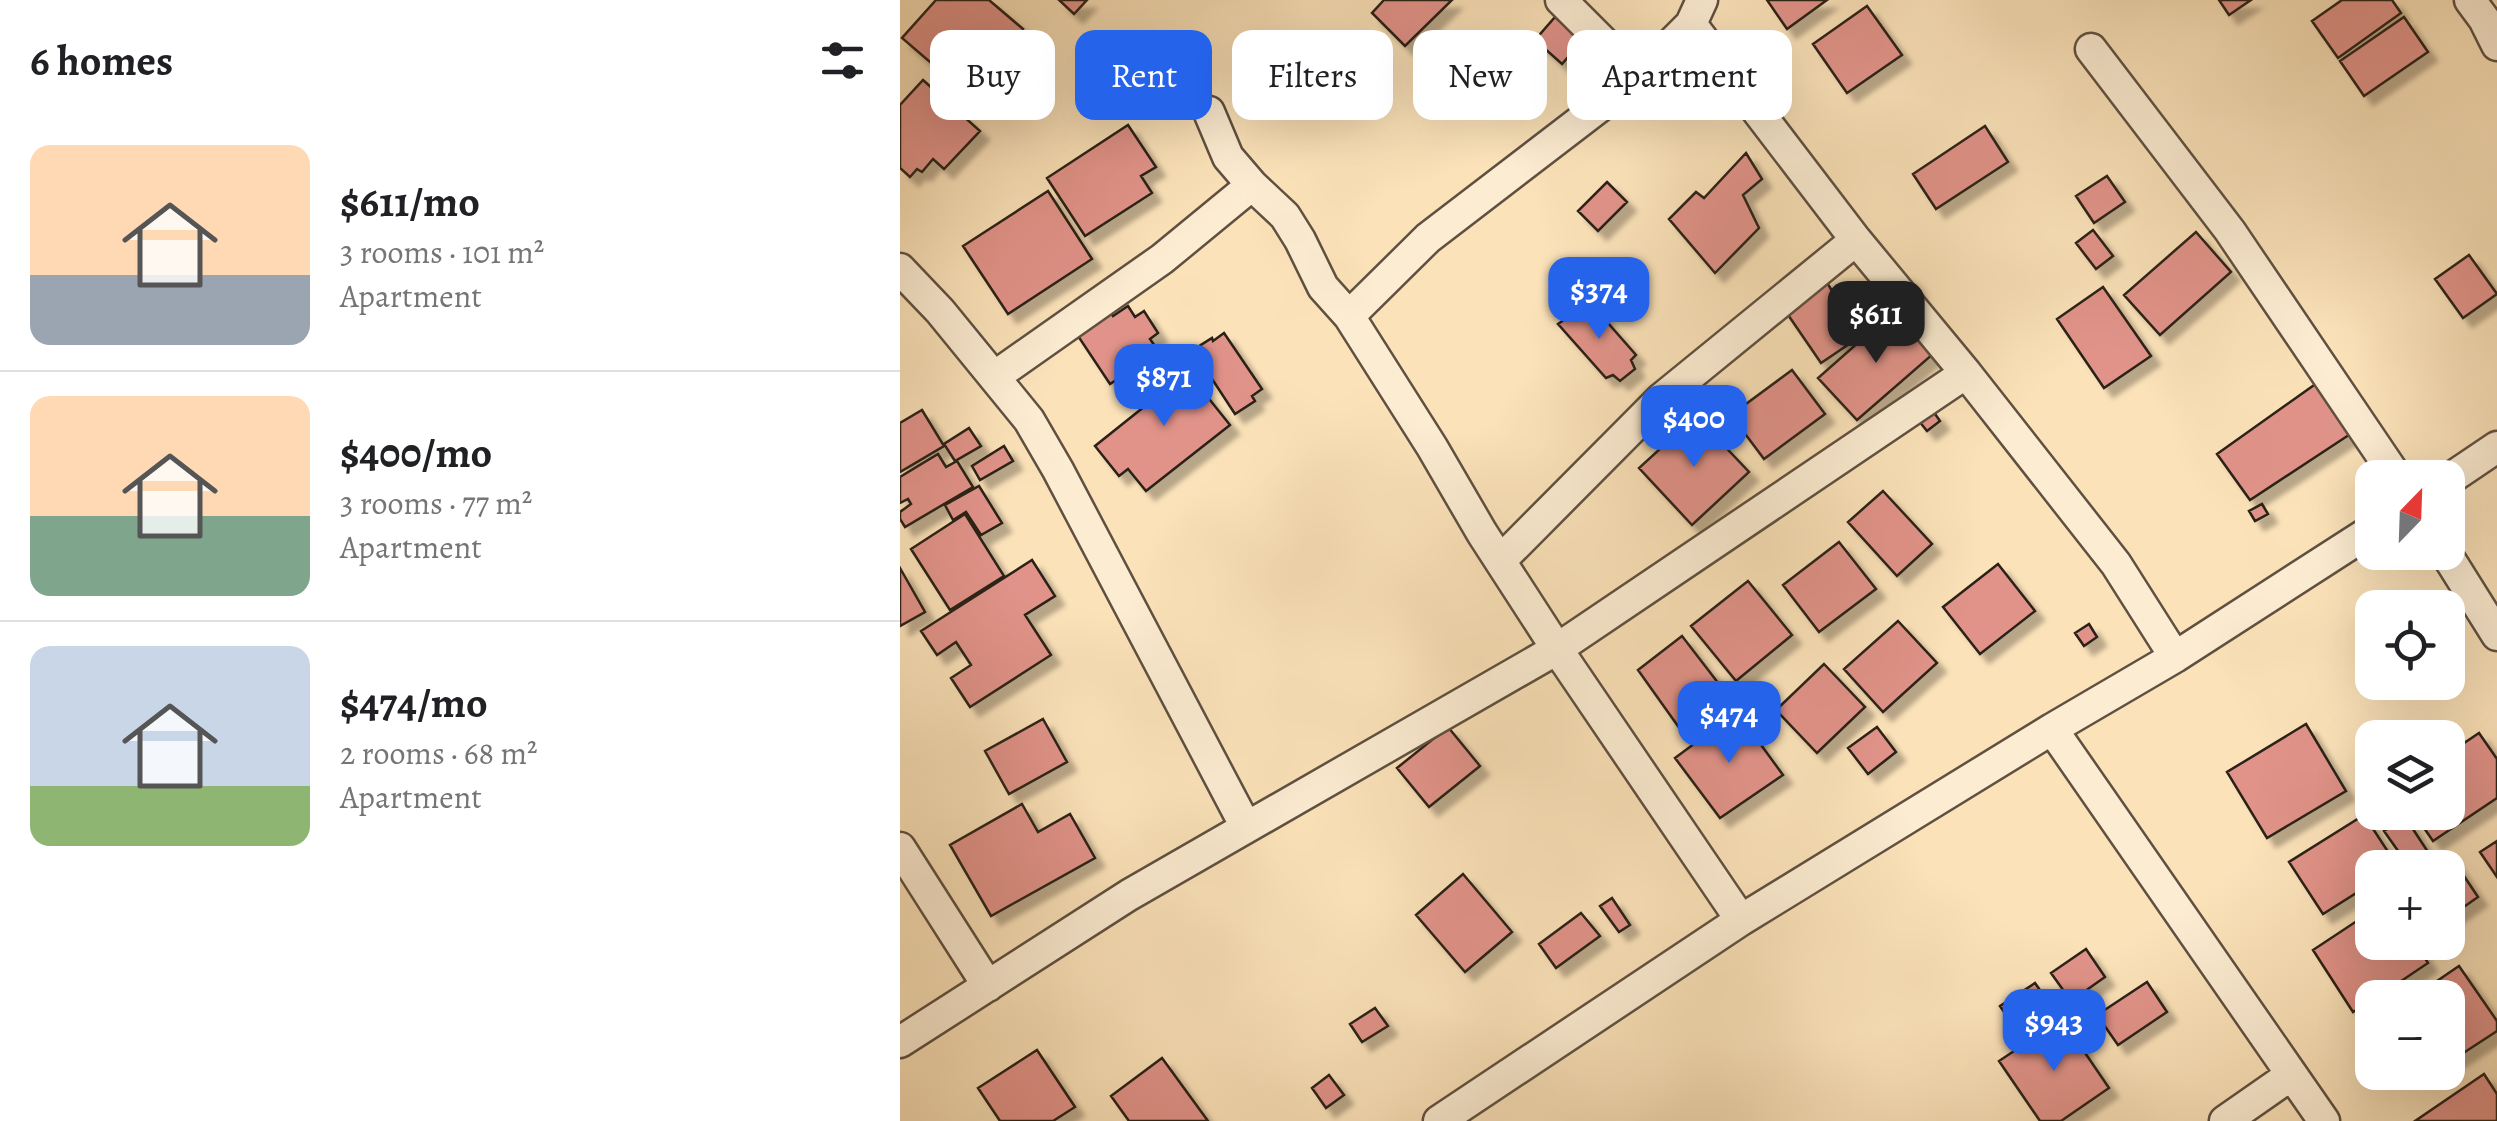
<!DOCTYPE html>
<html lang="en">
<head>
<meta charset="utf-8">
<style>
	body { margin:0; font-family:Alegreya,serif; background:#f2f2f2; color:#202124; height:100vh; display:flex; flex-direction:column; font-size:38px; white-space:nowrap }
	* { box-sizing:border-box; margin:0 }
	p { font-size:32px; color:#757577 }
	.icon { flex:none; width:55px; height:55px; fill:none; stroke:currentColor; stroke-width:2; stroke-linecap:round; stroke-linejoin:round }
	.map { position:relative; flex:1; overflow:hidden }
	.sheet { display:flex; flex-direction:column; background:#fff; width:900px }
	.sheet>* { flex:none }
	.guide { position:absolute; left:30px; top:30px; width:950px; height:90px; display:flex; gap:20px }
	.needle { width:65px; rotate:23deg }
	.controls { position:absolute; left:1455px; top:460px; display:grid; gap:20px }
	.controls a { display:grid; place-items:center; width:110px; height:110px; border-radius:20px; background:#fff; box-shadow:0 10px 40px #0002; font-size:50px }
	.price { position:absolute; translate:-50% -85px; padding:0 22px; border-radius:20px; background:#2563eb; color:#fff; font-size:32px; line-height:65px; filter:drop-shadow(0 2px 5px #0008) }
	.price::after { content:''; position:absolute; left:50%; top:60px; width:30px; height:22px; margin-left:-15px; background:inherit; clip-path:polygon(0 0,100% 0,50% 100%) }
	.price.on { background:#222; color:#fff }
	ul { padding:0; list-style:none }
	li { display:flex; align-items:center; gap:30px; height:250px; padding:0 30px }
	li+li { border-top:2px solid #e0e0e0 }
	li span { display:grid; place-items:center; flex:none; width:280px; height:200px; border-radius:20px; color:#555 }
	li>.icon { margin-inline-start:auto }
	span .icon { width:120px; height:120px; fill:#fffc; stroke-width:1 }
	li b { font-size:42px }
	h2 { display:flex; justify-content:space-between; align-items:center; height:120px; padding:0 30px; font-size:42px }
	.pill { padding:0 35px; border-radius:20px; background:#fff; box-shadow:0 10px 40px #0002; font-size:35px; line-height:90px }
	.pill.on { background:#2563eb; color:#fff }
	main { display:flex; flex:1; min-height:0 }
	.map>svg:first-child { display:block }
</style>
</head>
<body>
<main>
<section class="sheet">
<h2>6 homes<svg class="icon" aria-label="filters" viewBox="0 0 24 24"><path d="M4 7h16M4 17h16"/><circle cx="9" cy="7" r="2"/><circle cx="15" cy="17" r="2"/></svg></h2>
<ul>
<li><span style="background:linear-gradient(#ffd9b3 65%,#9aa5b1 0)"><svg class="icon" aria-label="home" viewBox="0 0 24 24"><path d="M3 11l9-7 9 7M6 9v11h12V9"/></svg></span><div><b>$611/mo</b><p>3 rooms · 101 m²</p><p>Apartment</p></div></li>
<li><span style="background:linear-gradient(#ffd9b3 60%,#7fa58c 0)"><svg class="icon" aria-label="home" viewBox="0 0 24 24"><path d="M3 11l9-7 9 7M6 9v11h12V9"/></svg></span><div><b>$400/mo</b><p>3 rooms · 77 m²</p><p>Apartment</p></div></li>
<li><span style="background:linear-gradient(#c9d6e8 70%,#8fb573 0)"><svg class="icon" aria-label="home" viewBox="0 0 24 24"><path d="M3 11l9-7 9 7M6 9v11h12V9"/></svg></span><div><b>$474/mo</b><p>2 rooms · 68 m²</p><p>Apartment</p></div></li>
</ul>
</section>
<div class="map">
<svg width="1597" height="1121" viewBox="0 0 1597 1121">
	<defs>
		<filter id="shadow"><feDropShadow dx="9" dy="9" stdDeviation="2.5" flood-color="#0004"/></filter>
	</defs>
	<rect width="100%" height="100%" fill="#fbe2b9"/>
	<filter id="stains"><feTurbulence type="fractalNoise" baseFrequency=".002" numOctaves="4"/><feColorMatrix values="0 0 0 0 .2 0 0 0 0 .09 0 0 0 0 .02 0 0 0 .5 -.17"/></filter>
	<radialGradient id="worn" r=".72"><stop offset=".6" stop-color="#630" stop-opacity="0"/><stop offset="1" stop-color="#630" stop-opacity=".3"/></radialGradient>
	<path fill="#e19389" stroke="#2b2019" stroke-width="2.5" filter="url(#shadow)" d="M 36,0 L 89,0 L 123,29 L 89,68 L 82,62 L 72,74 L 56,60 L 44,74 L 2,38 Z
		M 159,0 L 187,0 L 174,14 Z
		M 484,0 L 552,0 L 505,46 L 472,13 Z
		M 867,0 L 927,0 L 887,29 Z
		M 1319,0 L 1351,0 L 1329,15 Z
		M 1442,0 L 1492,0 L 1501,13 L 1438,58 L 1412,21 Z
		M 967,6 L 1002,55 L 947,93 L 913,44 Z
		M 655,17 L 682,41 L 662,64 L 635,40 Z
		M 1504,17 L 1528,52 L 1464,96 L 1440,61 Z
		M 23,80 L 80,131 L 44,169 L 33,159 L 22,172 L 17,169 L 10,177 L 0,168 L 0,105 Z
		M 228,125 L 256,167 L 241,176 L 252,193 L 185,236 L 147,178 Z
		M 1085,126 L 1108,162 L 1036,209 L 1013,174 Z
		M 846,153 L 862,179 L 843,195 L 859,228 L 815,273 L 769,219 L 796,192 L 804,198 Z
		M 1207,176 L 1225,202 L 1194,223 L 1176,196 Z
		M 707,182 L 727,202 L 698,231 L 678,211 Z
		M 148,191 L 192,259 L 108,314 L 63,246 Z
		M 1193,230 L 1213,256 L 1196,269 L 1176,243 Z
		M 1296,232 L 1331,272 L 1260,335 L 1224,295 Z
		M 1569,255 L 1597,294 L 1563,318 L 1535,279 Z
		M 925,279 L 932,291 L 938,289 L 952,299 L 955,314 L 948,316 L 961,336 L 921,363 L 882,306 Z
		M 1203,287 L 1251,356 L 1204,388 L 1157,319 Z
		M 686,298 L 736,355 L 731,360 L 735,369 L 720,381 L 713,375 L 706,378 L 658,324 L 680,309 Z
		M 228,306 L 235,317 L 244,311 L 258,333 L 250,339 L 259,352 L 210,384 L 174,330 L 208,309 L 213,316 Z
		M 994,311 L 1033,354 L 957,420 L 918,378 Z
		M 324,333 L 362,389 L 352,396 L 355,401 L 335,414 L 293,350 L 312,338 L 313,341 Z
		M 278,360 L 330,425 L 246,491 L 228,469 L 219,476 L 195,446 L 260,394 L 250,382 Z
		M 892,370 L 925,414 L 864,459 L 831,415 Z
		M 1424,378 L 1458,429 L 1350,500 L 1317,454 Z
		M 22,410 L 44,446 L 0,472 L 0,423 Z
		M 1033,411 L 1040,421 L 1027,431 L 1019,421 Z
		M 796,416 L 849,472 L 792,525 L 739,468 Z
		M 69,428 L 81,446 L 55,461 L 44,444 Z
		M 104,446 L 113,461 L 80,480 L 72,466 Z
		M 38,454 L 46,467 L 57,461 L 73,487 L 5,527 L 0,519 L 0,512 L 11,504 L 8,499 L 0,503 L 0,477 Z
		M 79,486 L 102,523 L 81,535 L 66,512 L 53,520 L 45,505 Z
		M 983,491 L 1032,544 L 997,576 L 948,522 Z
		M 1362,504 L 1368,514 L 1355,521 L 1349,511 Z
		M 65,514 L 104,576 L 50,610 L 11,549 Z
		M 939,542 L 976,589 L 919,632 L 883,585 Z
		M 132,560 L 155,596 L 125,615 L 151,655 L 70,707 L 51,678 L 71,665 L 56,642 L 37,655 L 21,631 Z
		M 1098,564 L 1135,611 L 1080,654 L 1043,607 Z
		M 0,568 L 25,612 L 0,626 Z
		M 848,581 L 892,635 L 836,681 L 791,626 Z
		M 998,621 L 1037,663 L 983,712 L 944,669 Z
		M 1189,624 L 1197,637 L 1184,646 L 1175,633 Z
		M 782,636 L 832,701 L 785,736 L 738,670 Z
		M 924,664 L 965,707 L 917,753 L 876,710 Z
		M 837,712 L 883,775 L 820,818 L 775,758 Z
		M 143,719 L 167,762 L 109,794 L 85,751 Z
		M 1406,724 L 1446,791 L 1367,838 L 1327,772 Z
		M 548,727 L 580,766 L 529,807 L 497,768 Z
		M 977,727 L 996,752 L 968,774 L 948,748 Z
		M 1579,733 L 1597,759 L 1597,798 L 1533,841 L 1513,812 L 1548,812 L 1548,754 Z
		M 122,804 L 138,832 L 170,814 L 195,858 L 91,916 L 50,845 Z
		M 1464,815 L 1498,867 L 1472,868 L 1472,883 L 1423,914 L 1389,862 Z
		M 1505,817 L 1528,852 L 1508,865 L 1484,831 Z
		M 1597,841 L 1597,877 L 1580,852 Z
		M 1550,855 L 1578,897 L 1548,918 L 1548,868 L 1532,868 Z
		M 563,874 L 612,932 L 565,972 L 516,915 Z
		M 712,898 L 730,925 L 719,932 L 700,906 Z
		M 1472,911 L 1472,942 L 1515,942 L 1528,963 L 1476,998 L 1472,998 L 1472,1000 L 1453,1012 L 1413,950 Z
		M 681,913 L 700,936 L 656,968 L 639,944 Z
		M 1186,949 L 1205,977 L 1171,1001 L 1151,973 Z
		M 1559,966 L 1597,1021 L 1597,1031 L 1548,1063 L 1548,998 L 1512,998 Z
		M 1247,982 L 1267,1012 L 1218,1045 L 1197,1015 Z
		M 1135,983 L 1149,1003 L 1114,1027 L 1100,1006 Z
		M 475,1008 L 488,1026 L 462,1042 L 450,1024 Z
		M 1162,1019 L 1209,1088 L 1161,1121 L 1140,1121 L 1099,1061 Z
		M 137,1050 L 175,1107 L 153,1121 L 100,1121 L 78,1088 Z
		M 262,1058 L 308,1121 L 229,1121 L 211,1096 Z
		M 1584,1074 L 1597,1094 L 1597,1121 L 1515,1121 Z
		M 429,1075 L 444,1095 L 426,1108 L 412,1088 Z"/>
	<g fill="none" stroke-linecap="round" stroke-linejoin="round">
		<g stroke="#5f5041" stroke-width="35">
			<path id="minor" d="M 661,0 L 738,77
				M 1570,0 L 1584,19 L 1597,45
				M 791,24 L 956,240 L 1066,373 L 1216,564 L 1275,657
				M 1191,49 L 1330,231 L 1497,478
				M 309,112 L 328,157 L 352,185 L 385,216 L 400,240 L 423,287 L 449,316 L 532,447 L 582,533 L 657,649 L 841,920
				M 0,269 L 40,311 L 129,420 L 158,470 L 346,827
				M 449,316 L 528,238 L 738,77 L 791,24 L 802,0
				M 94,377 L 262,259 L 352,185
				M 1548,480 L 1597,447
				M 1545,552 L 1597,635
				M 600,561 L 761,399 L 956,240
				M 1152,729 L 1275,657 L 1472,530
				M 0,848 L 88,986
				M 0,1042 L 229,895 L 657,649 L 1066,373
				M 539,1121 L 841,920 L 1152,729 L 1424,1121
				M 1325,1121 L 1391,1075"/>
		</g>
		<use href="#minor" stroke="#fcecd2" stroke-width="30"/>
	</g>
	<rect width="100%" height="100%" filter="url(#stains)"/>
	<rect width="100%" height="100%" fill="url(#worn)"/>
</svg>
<div class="controls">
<a><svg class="needle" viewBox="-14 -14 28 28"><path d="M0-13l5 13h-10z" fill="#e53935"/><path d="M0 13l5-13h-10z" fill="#757577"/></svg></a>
<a><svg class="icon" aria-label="locate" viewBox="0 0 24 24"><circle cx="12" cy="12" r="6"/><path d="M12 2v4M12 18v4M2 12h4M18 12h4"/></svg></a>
<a><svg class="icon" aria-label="layers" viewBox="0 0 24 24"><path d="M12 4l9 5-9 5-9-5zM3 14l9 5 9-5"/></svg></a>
<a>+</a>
<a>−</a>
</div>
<b class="price" style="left:699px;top:342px">$374</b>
<b class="price on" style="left:976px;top:366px">$611</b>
<b class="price" style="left:264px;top:429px">$871</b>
<b class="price" style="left:794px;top:470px">$400</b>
<b class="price" style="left:829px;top:766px">$474</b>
<b class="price" style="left:1154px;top:1074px">$943</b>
<div class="guide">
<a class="pill">Buy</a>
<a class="pill on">Rent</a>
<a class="pill">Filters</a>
<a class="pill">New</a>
<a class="pill">Apartment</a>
</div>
</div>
</main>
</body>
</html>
